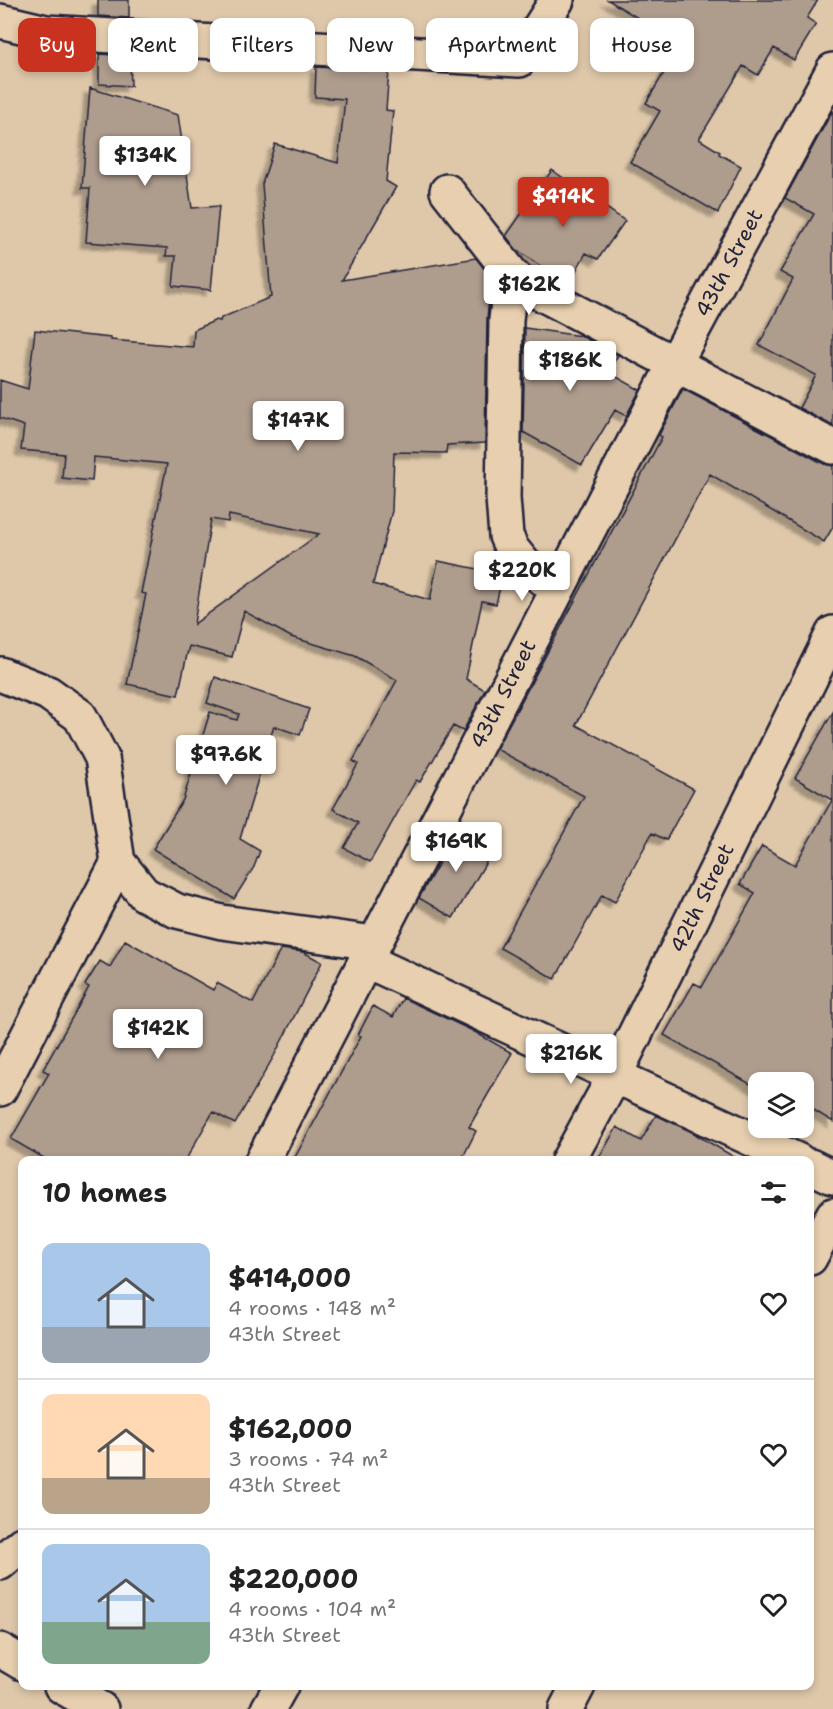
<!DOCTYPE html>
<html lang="en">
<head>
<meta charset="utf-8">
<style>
	body { margin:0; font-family:"Shantell Sans",sans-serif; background:#f2f2f2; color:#222; height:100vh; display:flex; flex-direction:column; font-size:22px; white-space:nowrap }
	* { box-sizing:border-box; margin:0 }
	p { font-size:20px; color:#767676 }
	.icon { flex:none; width:33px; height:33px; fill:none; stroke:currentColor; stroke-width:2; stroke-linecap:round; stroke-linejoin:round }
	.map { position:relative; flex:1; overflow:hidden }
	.panel { position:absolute; left:18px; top:1156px; width:796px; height:534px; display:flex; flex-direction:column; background:#fff; border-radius:12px; box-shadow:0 3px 9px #0003 }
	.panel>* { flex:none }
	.guide { position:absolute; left:18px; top:18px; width:798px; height:54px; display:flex; gap:12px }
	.tools { position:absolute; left:748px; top:1072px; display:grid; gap:12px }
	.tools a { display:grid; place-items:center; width:66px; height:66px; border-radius:12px; background:#fff; box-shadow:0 3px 9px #0003; font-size:30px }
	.price { position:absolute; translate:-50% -51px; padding:0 14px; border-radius:6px; background:#fff; color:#222; font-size:20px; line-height:39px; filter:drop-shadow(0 2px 3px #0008) }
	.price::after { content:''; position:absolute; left:50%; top:36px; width:18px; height:14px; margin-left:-9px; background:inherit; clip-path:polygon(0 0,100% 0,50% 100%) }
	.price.current { background:#c8321e; color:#fff }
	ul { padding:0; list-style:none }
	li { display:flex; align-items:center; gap:18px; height:150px; padding:0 24px }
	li+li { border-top:2px solid #e0e0e0 }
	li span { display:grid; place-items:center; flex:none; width:168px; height:120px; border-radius:12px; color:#555 }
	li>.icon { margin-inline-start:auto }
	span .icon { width:72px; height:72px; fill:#fffc; stroke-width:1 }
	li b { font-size:26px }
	h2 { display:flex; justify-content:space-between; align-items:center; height:72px; padding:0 24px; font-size:26px }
	.pill { padding:0 21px; border-radius:12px; background:#fff; box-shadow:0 3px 9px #0003; font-size:21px; line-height:54px }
	.pill.current { background:#c8321e; color:#fff }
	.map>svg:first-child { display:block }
</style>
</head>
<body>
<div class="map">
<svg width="833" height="1709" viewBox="0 0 833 1709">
	<defs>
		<filter id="shadow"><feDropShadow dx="-5.5" dy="5.5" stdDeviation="1.5" flood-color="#0004"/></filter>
	</defs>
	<rect width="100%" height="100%" fill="#dfc8aa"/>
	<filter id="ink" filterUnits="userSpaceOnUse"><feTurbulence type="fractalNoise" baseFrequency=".0167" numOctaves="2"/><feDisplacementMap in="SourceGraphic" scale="12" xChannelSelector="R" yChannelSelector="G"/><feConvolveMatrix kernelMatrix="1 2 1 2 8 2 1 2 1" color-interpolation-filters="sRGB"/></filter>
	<g filter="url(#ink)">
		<path fill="#ae9c8d" stroke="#22223b" stroke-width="1.5" fill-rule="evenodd" filter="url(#shadow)" d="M 98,0 L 129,0 L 129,18 L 98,16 Z
			M 608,0 L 818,0 L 807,18 L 816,24 L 794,60 L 774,48 L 758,75 L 743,66 L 699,139 L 720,152 L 719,154 L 741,166 L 718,213 L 630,162 L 660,111 L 646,103 L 681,44 Z
			M 99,54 L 130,56 L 131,86 L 99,84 Z
			M 316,67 L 389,71 L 386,110 L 393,111 L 386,181 L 396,187 L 342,280 L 476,258 L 496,284 L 496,286 L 489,299 L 487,318 L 485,443 L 447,445 L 446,453 L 394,452 L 392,511 L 373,584 L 430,600 L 438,561 L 503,574 L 496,604 L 482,601 L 466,679 L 485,690 L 463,731 L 453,726 L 420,782 L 416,780 L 370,862 L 344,848 L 358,823 L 333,809 L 358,764 L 353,761 L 397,680 L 355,656 L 291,637 L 244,611 L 232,657 L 189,646 L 178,695 L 127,684 L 146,594 L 141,593 L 167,464 L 94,457 L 92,481 L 62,478 L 64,454 L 21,450 L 24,426 L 0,418 L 0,380 L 28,389 L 35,330 L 111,338 L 111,340 L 193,347 L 194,330 L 216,320 L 220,321 L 221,318 L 271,297 L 262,184 L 275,144 L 338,163 L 345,99 L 315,97 ZM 229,515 L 319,534 L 194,624 L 211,519 L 228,522 Z
			M 90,88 L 178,115 L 192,208 L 219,206 L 211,290 L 173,286 L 176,256 L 166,256 L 167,248 L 86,242 L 90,188 L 82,188 Z
			M 833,110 L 833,426 L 799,408 L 816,375 L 759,345 L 793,279 L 780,272 L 814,214 L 785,198 Z
			M 552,170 L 625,221 L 598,259 L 586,253 L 568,285 L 516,249 L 506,236 Z
			M 525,328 L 581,336 L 618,355 L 608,372 L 640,390 L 626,416 L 615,410 L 582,465 L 523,432 Z
			M 683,389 L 824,464 L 833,466 L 833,527 L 824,542 L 710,474 L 576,725 L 694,789 L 666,840 L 652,833 L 615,902 L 602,895 L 555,979 L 500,948 L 584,796 L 496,749 L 662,437 L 659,435 Z
			M 215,677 L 309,709 L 300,735 L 274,726 L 240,839 L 260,851 L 254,867 L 234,899 L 153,849 L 183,800 L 210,712 L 237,720 L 239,714 L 207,703 Z
			M 833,712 L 833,1122 L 804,1104 L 804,1083 L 759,1083 L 759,1089 L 664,1035 L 694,983 L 702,987 L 755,893 L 740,884 L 762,846 L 795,865 L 832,800 L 795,778 Z
			M 459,828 L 494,849 L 453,918 L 419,898 Z
			M 125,940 L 213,990 L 217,983 L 253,1003 L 281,949 L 303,952 L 322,962 L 274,1056 L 235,1124 L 213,1112 L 185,1161 L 49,1161 L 11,1139 L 49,1073 L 43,1070 L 89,987 L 85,985 L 100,961 L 110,967 Z
			M 403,998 L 473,1031 L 512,1053 L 469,1127 L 476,1131 L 461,1161 L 293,1161 L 361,1036 L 358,1035 L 373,1006 L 393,1017 Z
			M 656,1115 L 690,1131 L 741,1161 L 597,1161 L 617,1127 L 641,1141 Z"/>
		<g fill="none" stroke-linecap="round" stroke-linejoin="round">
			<g stroke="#22223b" stroke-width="38">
				<path id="minor" d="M 0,21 L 46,32 L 519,60 L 557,0
					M 447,191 L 511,273 L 521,283 L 833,447
					M 521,283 L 508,302 L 506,320 L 503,498 L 506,536 L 512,549 L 525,565 L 557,589
					M 0,674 L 48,693 L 80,716 L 102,758 L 118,862 L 144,894 L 177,911 L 222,922 L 374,943
					M 365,960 L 799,1161
					M 0,1089 L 118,862
					M 262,1161 L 675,363 L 833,70
					M 568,1161 L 614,1077 L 833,633
					M 810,1166 L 833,1177
					M 810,1258 L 833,1215
					M 0,1563 L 22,1544
					M 0,1650 L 22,1663
					M 61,1686 L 101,1709
					M 268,1709 L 281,1686
					M 566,1709 L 578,1686"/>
			</g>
			<use href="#minor" stroke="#e7cfaf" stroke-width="33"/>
		</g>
	</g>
	<g text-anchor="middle" stroke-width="5" stroke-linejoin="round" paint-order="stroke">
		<g font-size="21" fill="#22223b" stroke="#e7cfaf">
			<text transform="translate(729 263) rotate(-62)" y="7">43th Street</text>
			<text transform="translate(503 694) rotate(-63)" y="7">43th Street</text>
			<text transform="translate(702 898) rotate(-64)" y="7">42th Street</text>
		</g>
	</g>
</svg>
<div class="tools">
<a><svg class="icon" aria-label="layers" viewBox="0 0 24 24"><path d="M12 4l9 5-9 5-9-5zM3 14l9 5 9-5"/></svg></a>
</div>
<b class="price" style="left:145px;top:187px">$134K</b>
<b class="price current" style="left:563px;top:228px">$414K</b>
<b class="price" style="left:529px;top:316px">$162K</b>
<b class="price" style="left:570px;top:392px">$186K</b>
<b class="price" style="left:298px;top:452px">$147K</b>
<b class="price" style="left:522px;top:602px">$220K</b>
<b class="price" style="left:226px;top:786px">$97.6K</b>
<b class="price" style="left:456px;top:873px">$169K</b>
<b class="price" style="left:158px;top:1060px">$142K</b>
<b class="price" style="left:571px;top:1085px">$216K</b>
<div class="guide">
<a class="pill current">Buy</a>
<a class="pill">Rent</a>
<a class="pill">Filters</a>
<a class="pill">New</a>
<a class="pill">Apartment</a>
<a class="pill">House</a>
</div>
<section class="panel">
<h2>10 homes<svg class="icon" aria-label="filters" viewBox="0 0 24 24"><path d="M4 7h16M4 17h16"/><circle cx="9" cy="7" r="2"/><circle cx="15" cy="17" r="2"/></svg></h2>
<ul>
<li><span style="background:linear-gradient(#a9c7e8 70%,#9aa5b1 0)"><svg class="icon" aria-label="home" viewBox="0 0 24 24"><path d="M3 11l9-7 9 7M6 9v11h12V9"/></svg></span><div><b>$414,000</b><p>4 rooms · 148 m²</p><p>43th Street</p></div><svg class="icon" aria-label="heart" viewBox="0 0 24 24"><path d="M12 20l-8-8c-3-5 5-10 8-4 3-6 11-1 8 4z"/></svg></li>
<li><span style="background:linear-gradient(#ffd9b3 70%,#b9a48a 0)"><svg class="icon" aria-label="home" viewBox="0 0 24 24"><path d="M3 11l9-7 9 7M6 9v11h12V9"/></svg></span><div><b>$162,000</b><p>3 rooms · 74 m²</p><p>43th Street</p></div><svg class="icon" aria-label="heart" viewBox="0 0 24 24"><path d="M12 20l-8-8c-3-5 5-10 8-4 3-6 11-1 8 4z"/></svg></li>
<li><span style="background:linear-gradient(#a9c7e8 65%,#7fa58c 0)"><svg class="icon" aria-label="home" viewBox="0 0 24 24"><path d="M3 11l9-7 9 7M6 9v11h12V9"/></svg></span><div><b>$220,000</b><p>4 rooms · 104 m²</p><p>43th Street</p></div><svg class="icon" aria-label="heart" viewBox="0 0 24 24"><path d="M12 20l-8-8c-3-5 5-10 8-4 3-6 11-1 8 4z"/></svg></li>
</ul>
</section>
</div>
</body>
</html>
